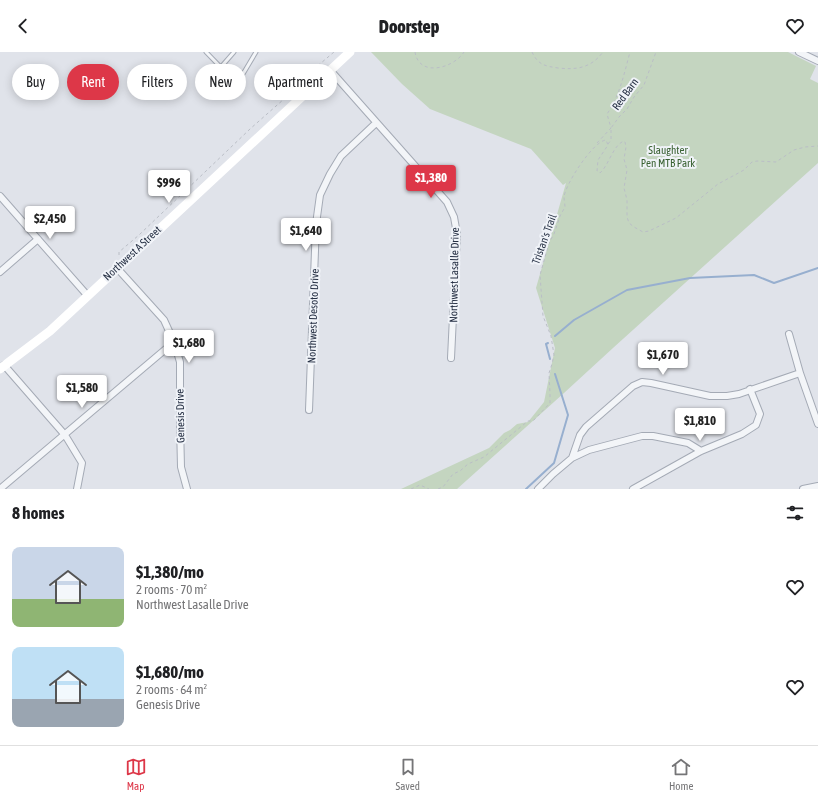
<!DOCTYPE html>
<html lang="en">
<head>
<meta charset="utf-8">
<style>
	body { margin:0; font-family:"Asap Condensed",sans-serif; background:#f6f6f6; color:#202124; height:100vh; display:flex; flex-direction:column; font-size:15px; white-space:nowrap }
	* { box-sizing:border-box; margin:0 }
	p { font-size:13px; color:#757577 }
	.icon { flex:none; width:22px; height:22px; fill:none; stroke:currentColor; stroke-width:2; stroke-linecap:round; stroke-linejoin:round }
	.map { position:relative; height:437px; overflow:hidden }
	.details { display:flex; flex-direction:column; background:#fff; flex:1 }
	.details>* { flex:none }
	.guide { position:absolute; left:12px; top:12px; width:400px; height:36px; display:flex; gap:8px }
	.price { position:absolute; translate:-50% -34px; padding:0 9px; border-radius:4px; background:#fff; color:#222; font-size:13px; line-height:26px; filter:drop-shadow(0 1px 2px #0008) }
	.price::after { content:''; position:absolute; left:50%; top:24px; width:12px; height:9px; margin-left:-6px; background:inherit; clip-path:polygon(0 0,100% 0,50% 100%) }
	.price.on { background:#dd3748; color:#fff }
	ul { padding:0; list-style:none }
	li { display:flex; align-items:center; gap:12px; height:100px; padding:0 12px }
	li span { display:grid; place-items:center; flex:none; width:112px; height:80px; border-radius:8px; color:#555 }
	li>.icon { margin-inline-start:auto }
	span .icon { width:48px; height:48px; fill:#fffc; stroke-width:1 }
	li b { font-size:17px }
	h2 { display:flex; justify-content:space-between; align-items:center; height:48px; padding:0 12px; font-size:17px }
	.pill { padding:0 14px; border-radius:18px; background:#fff; box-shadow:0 2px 10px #0003; font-size:14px; line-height:36px }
	.pill.on { background:#dd3748; color:#fff }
	header { display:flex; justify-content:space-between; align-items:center; height:52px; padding:0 12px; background:#fff; font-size:18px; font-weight:800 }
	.tab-bar { display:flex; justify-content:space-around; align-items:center; height:56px; border-top:1px solid #e0e0e0; background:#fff; font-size:11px; color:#757577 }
	.tab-bar a { display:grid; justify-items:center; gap:2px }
	.tab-bar .on { color:#dd3748 }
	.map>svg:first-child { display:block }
</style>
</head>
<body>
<header><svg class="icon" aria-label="back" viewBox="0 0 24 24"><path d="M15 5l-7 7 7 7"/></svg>Doorstep<svg class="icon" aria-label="heart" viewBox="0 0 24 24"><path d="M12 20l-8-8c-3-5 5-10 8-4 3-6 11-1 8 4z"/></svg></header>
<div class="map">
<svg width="818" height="437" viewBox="0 0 818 437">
	<rect width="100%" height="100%" fill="#e0e3ea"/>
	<path fill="#c4d5c0" d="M 371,0 L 788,0 L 816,14 L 810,27 L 818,31 L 818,111 L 613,296 L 564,341 L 457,437 L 401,437 L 489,396 L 504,381 L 510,378 L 517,372 L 528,370 L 544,350 L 555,296 L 536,236 L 566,131 L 563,133 L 531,97 L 430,57 L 402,32 Z"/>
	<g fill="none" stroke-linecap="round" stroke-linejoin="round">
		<path stroke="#97afcf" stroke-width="2" d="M 555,284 L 574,268 L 627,238 L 690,226 L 754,223 L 774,231 L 818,216
			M 548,291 L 546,292 L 550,307
			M 526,437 L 554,411 L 568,363 L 555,322"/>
		<g stroke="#a4aab5" stroke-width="5">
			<path id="lane" d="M 206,0 L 237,32 L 256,0
				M 221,15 L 234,0"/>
		</g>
		<g stroke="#a4aab5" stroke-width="8">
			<path id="street" d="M 799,0 L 818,9
				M 330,18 L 447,150 L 454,165 L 457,182 L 451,306
				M 0,144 L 87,243
				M 117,216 L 164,268 L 174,290 L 180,310 L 180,372 L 181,415 L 187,437
				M 0,220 L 38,187
				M 789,282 L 800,321 L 818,372
				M 4,313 L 65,383 L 82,411 L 77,437
				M 309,358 L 316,172 L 320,143 L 330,122 L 341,104 L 376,71
				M 572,406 L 580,383 L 586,375 L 633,334 L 642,330 L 651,331 L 710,344 L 727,344 L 739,342 L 800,321
				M 0,437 L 174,290
				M 538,437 L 553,422 L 572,406 L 589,398 L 642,384 L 653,384 L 688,391 L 701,399
				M 633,437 L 701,399 L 742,382 L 756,373 L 760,362 L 750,337
				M 803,437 L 818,434"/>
		</g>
		<path stroke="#babec6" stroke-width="1" stroke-dasharray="3 3" stroke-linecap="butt" d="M 415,0 C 419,26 454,16 464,0
			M 532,0 C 538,13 545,14 558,16 C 577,18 591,16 603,0
			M 597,91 L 611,76 L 607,62 C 620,43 624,22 630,0
			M 608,92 L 611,88 L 611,76 L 619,65 L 627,57 L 634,45 L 644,33 L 656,0
			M 119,203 L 119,200 L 139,183 L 250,77 L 284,47 L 287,42 L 310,23 L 314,17 L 334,0
			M 411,437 L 420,433 L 429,437
			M 438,437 L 443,435 L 453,422 L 460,419 L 468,412 L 484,405 L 528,369 L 533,369 L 550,351 L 550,342 L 549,321 L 552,312 L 554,303 L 551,284 L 543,264 L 540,223 L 549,191 L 554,182 L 560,164 L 565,155 C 565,152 564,148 564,145 C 565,133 593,89 606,88 L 608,93 L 598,108 L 597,119 L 600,121 C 609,113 613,93 624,89 L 625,90 L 626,95 L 624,107 L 627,118 L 624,136 L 627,148 L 627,165 L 629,171 L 634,175 L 643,180 L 649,179 L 676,166 L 718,132 L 744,118 L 752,110 L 757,109 L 776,110 L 794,98 L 805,95 L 818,94"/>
		<use href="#lane" stroke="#f3f5f8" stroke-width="3"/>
		<use href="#street" stroke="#f3f5f8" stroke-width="6"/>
		<path stroke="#fff" stroke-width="9" d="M 0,317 L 50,279 L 350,0"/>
	</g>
	<g text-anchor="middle" stroke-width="4" stroke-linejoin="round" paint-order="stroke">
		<g font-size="11" fill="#263044" stroke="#f0f3f8">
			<text transform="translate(625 42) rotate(-54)" y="4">Red Barn</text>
			<text transform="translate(544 187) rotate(-70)" y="4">Tristan's Trail</text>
			<text transform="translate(132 201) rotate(-43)" y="4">Northwest A Street</text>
			<text transform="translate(454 223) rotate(-89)" y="4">Northwest Lasalle Drive</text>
			<text transform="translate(313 264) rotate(-88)" y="4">Northwest Desoto Drive</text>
			<text transform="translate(180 364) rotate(-91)" y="4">Genesis Drive</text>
		</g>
		<g font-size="11" fill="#396132" stroke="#f0f3f8">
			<text x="668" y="102">Slaughter<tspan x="668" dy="13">Pen MTB Park</tspan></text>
		</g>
	</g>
</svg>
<b class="price on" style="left:431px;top:147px">$1,380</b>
<b class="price" style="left:169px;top:152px">$996</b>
<b class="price" style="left:50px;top:188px">$2,450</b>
<b class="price" style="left:306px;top:200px">$1,640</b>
<b class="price" style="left:189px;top:312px">$1,680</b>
<b class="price" style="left:663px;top:324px">$1,670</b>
<b class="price" style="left:82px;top:357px">$1,580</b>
<b class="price" style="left:700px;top:390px">$1,810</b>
<div class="guide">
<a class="pill">Buy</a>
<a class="pill on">Rent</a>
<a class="pill">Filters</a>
<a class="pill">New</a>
<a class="pill">Apartment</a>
</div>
</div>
<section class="details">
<h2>8 homes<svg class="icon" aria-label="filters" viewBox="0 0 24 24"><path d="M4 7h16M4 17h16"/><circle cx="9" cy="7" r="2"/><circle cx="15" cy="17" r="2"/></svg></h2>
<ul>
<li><span style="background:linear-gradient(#c9d6e8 65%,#8fb573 0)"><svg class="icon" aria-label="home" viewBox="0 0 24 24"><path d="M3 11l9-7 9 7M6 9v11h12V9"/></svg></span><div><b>$1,380/mo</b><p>2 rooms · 70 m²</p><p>Northwest Lasalle Drive</p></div><svg class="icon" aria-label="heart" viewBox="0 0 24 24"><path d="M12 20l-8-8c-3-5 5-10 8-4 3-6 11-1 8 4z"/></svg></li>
<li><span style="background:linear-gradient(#bfe0f5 65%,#9aa5b1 0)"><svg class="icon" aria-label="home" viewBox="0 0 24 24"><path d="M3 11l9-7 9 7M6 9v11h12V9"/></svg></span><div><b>$1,680/mo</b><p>2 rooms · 64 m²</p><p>Genesis Drive</p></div><svg class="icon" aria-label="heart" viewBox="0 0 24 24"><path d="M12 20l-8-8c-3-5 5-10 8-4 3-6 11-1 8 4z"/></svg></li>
</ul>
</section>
<nav class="tab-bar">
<a class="on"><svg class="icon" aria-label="map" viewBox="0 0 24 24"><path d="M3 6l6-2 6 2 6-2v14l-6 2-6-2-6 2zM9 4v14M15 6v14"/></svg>Map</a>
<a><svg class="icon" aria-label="saved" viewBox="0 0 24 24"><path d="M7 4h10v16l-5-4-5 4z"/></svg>Saved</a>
<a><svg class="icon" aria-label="home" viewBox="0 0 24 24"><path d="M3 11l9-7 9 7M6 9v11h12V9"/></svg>Home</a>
</nav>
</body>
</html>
